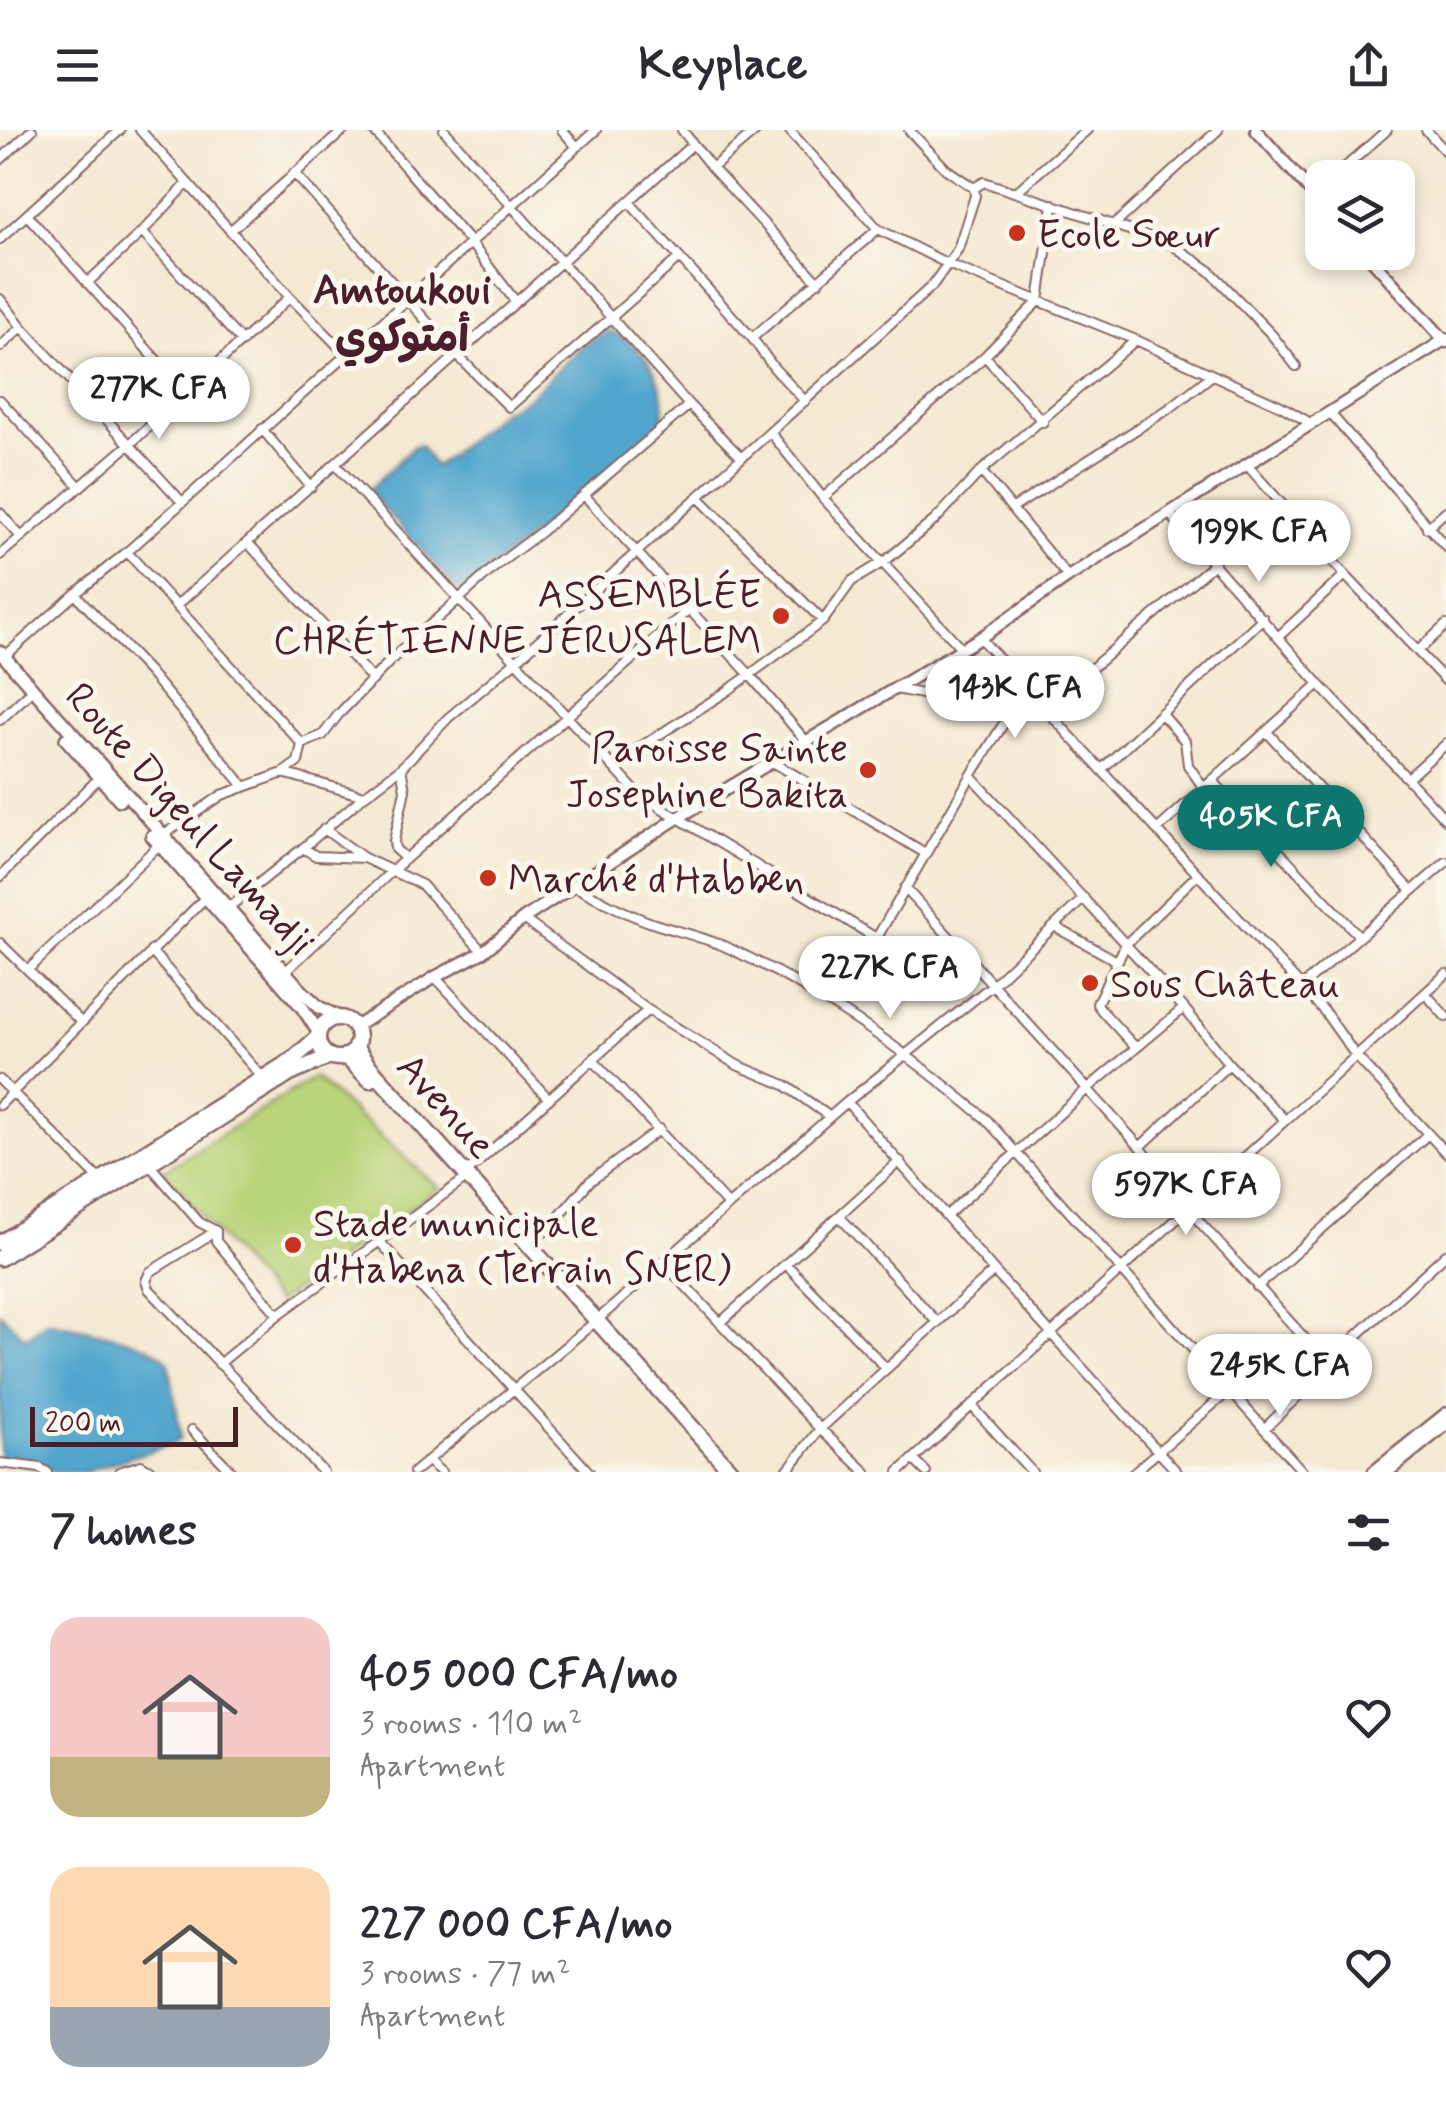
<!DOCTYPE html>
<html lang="en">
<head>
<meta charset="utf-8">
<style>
	body { margin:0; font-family:Mynerve,"Playpen Sans Arabic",sans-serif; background:#f2f2f3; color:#2b2b33; height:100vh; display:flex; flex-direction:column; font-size:38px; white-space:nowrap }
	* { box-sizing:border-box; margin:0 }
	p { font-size:32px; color:#7c7c81 }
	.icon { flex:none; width:55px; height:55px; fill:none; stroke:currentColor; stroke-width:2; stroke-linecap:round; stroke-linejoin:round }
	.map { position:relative; height:1342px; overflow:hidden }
	.sheet { display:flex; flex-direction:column; background:#fff; flex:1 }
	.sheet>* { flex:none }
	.fabs { position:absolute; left:1305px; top:30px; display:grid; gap:20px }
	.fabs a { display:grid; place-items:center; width:110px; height:110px; border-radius:20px; background:#fff; box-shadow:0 5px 15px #0003; font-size:50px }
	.scale { position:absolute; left:30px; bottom:25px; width:208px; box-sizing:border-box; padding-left:10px; border:5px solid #4a1f2b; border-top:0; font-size:28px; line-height:35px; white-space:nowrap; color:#4a1f2b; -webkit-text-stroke:8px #fbf7ec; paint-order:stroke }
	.price { position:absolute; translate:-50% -85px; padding:0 22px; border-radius:35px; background:#fff; color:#222; font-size:32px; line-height:65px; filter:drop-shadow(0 2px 5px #0008) }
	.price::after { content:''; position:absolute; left:50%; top:60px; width:30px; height:22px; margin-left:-15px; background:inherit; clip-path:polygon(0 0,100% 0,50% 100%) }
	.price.on { background:#0f766e; color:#fff }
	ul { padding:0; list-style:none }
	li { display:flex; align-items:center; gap:30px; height:250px; padding:0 50px }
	li span { display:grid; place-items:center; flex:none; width:280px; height:200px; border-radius:30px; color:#555 }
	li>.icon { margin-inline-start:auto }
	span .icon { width:120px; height:120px; fill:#fffc; stroke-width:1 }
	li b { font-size:42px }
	h2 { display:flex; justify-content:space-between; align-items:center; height:120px; padding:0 50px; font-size:42px }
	header { display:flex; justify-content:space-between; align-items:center; height:130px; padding:0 50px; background:#fff; font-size:45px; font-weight:700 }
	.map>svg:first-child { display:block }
</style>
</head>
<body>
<header><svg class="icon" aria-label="menu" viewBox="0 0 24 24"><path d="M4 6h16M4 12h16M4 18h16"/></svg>Keyplace<svg class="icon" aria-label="share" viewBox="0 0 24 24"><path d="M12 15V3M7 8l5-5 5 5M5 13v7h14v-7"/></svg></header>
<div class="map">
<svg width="1446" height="1342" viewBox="0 0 1446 1342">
	<rect width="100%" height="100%" fill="#fbf7ec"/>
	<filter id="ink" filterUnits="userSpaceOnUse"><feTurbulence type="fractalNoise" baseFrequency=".01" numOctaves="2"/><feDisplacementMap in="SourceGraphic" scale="20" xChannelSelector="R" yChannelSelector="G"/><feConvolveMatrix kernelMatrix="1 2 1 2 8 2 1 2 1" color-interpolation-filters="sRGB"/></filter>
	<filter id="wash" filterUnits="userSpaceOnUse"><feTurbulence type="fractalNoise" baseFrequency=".0048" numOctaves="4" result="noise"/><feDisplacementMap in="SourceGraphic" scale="40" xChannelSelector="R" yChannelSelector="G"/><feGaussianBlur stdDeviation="2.25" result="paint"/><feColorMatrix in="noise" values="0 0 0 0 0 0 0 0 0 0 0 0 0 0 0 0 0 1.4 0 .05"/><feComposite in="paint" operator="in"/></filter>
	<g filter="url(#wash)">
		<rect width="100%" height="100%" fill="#f4e9d2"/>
		<path fill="#b9d479" stroke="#827a52" stroke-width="2.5" d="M 314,947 L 439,1058 L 277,1173 L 163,1041 Z"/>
		<path fill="#51a6cd" stroke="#4e627c" stroke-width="2.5" d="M 607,201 C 644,210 677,264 658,300 L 551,391 L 468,456 L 458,461 L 368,361 L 414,316 L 420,315 L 434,336 L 438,335 L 503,280 C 540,271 566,218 607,201 Z
			M 0,1183 L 26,1208 L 47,1191 C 75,1198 155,1209 169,1233 L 181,1308 L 175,1313 L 85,1342 L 58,1342 L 0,1327 Z"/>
	</g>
	<g filter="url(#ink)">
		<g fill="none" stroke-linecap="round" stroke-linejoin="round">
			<g stroke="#866665" stroke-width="12">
				<path id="minor" d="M 140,0 L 290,167 L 345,223
					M 373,0 L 470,112 L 516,172
					M 444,0 L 689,275 L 741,327
					M 562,0 L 577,17
					M 682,0 L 712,38 L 818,152
					M 789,0 L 878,99 L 950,135 L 1136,210 L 1281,276 L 1312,294
					M 909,0 L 946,39 L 974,58 L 984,52 L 1171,114 L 1210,141 L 1272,205 L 1296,236
					M 1426,0 L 1446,22
					M 0,30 L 32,0
					M 712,38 L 757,0
					M 294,43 L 456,224 L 509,277 L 678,129
					M 1333,48 L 1387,0
					M 1016,62 L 1087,0
					M 629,72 L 752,208 L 774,238 L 805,271
					M 27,85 L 186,263
					M 1113,96 L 1218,0
					M 230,101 L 344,0
					M 142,102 L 242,212
					M 0,109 L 120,0
					M 87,153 L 142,102 L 187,54
					M 0,169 L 22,197 L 182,372
					M 752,208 L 878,99
					M 0,217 L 22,197
					M 985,226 L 1043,292
					M 0,270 L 80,357
					M 1329,282 L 1446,417
					M 262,299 L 311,357
					M 770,302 L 823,368 L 962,519
					M 335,334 L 637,663 L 876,808
					M 1247,335 L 1345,445 L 1446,551
					M 981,341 L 1068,447
					M 584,365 L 749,544 L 805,610
					M 698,367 L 823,491
					M 823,368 L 985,226 L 1039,171 L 1053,74
					M 1013,378 L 1170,278 L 1211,246
					M 0,383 L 21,407
					M 1169,383 L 1319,554 L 1446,690
					M 1427,398 L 1446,381
					M 248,413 L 373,550
					M 127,422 L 302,614
					M 0,425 L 130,314 L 290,167
					M 75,464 L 149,542 L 243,655
					M 176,476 L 693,14
					M 1278,507 L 1345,445
					M 980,508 L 1324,881 L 1356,926 L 1446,1023
					M 1419,520 L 1446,495
					M 4,527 L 75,464 L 127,422 L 596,0
					M 894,559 C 916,562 972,577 991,565 C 999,560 1006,549 1013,541
					M 1045,578 L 1215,433
					M 1161,583 L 1185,611 L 1188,635 L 1203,657
					M 0,590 L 27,565
					M 1267,602 L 1412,761
					M 302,614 L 323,605 L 338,585 L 393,528 L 497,435 L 542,401 L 689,275
					M 773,632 L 925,723
					M 612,635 L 726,562 L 823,491 L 852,451 L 885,431 L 935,390 L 981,341 L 1136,210
					M 401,638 L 405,660 L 394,711 L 395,719 L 406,729
					M 1103,638 L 1263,488
					M 283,643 L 364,666 L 401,638 L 448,588 L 517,530 L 932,156 L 958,119 L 975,66 L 974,58
					M 971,646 L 1027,556
					M 1408,648 L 1446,614
					M 1212,650 L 1358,805
					M 324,699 L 364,728
					M 1157,700 L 1319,554
					M 162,706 L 222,665 L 283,643 L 298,632 L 302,614
					M 303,718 L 364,666
					M 0,747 L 103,644
					M 574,756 C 601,770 629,786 658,795 C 680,802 702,807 724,816 C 820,859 905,921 986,989 L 1303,1342
					M 905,758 L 1140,1017 L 1188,1079 L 1327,1233
					M 228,778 L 303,718 L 316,726 L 364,728 L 422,755 L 483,822
					M 523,789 L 648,880 L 737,935 L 785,955 L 830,987
					M 1059,799 L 1117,831
					M 0,813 L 80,891
					M 151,821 L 263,948
					M 28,840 L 160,714
					M 285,842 L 393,740 L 688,480
					M 435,847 L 549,969
					M 1301,857 L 1446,732
					M 1425,863 L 1446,887
					M 837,876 L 971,646 L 1184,878 L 1229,934 L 1284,989
					M 1136,918 L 1102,881 L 1097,874 L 1099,869 L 1126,814 L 1198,744
					M 593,930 L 727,1074
					M 0,950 L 101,1051
					M 847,972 L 994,1141 L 1177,1342
					M 0,975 L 208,765
					M 1140,1017 L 1229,934
					M 148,1033 L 199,1092 L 216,1101 L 216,1111 L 278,1185
					M 465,1044 L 648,880
					M 947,1085 L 1086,960 L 1184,878
					M 839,1086 L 937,1192
					M 216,1101 L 150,1142 L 146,1151 L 149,1159 L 323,1342
					M 380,1112 L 589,1342
					M 528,1115 L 551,1096 L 589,1052 L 660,999
					M 663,1132 L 820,1299 L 866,1342
					M 786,1134 L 885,1237
					M 1257,1157 L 1427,1005
					M 720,1193 L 900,1031
					M 219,1234 L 278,1185 L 461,1052
					M 972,1276 L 1032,1342
					M 1264,1299 L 1318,1247 L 1327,1233 L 1446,1124
					M 192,1300 L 232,1342
					M 913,1329 L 926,1342
					M 428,1331 L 441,1342
					M 0,1333 L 40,1338 L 47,1342
					M 119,1342 L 141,1335 L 153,1342
					M 414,1342 L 596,1191 L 847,972 L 991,856 L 1084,768
					M 786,1342 L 820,1299 L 994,1141
					M 899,1342 L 1446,844
					M 1134,1342 L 1230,1260"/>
			</g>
			<g stroke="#866665" stroke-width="15">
				<path id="tertiary" d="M 1256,0 L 1322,74
					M 1365,122 L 1446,212
					M 355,897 L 435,847 L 483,822 L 523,789 L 676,689 L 980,508 L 1068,447 L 1446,209"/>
			</g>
			<g stroke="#866665" stroke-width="16">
				<path id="secondary" d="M 0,522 L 302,861 L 319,877 L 340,888
					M 66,609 L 120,670
					M 152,706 L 302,877 L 319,903
					M 1374,1342 L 1446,1284
					M 1387,1342 L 1446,1294"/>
			</g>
			<g stroke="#866665" stroke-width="19">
				<path id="trunk" d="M318 908a20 20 0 1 1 40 0a20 20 0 1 1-40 0Z
					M 355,917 L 368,935 L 732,1342
					M 345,926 L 370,950
					M 0,1113 L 292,930 L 318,907
					M 0,1128 L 290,944 L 330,926"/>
			</g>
			<use href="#minor" stroke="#fff" stroke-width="8"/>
			<use href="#tertiary" stroke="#fff" stroke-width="10"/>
			<use href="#secondary" stroke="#fff" stroke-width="11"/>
			<use href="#trunk" stroke="#fff" stroke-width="14"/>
		</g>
	</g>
	<g fill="#c8321e" stroke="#fbf7ec" stroke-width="4">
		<circle cx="1017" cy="103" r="10"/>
		<circle cx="781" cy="486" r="10"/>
		<circle cx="868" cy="640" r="10"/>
		<circle cx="488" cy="748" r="10"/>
		<circle cx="1090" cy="853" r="10"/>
		<circle cx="293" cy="1115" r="10"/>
	</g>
	<g text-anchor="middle" stroke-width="10" stroke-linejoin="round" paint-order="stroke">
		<g font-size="40" fill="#4a1f2b" stroke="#fbf7ec" text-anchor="start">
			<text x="1037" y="117">Ecole Sœur</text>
			<text x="761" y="477" text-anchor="end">ASSEMBLÉE<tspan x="761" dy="46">CHRÉTIENNE JÉRUSALEM</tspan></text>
			<text x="848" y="631" text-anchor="end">Paroisse Sainte<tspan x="848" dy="46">Josephine Bakita</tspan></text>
			<text x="508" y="762">Marché d'Habben</text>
			<text x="1110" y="867">Sous Château</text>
			<text x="313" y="1106">Stade municipale<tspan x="313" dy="46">d'Habena (Terrain SNER)</tspan></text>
		</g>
		<g font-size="40" fill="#4a1f2b" stroke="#fbf7ec">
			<text transform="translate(191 688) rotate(48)" y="14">Route Digeul Lamadji</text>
			<text transform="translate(447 975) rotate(48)" y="14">Avenue</text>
		</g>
		<g font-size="42" font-weight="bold" fill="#4a1f2b" stroke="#fbf7ec">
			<text x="402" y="173">Amtoukoui<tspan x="402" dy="48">أمتوكوي</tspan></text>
		</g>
	</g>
</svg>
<div class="fabs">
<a><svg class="icon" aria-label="layers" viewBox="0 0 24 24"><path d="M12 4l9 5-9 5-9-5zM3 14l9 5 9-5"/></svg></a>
</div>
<div class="scale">200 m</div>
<b class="price" style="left:159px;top:312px">277K CFA</b>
<b class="price" style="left:1259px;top:455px">199K CFA</b>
<b class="price" style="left:1015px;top:611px">143K CFA</b>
<b class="price on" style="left:1271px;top:740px">405K CFA</b>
<b class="price" style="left:890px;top:891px">227K CFA</b>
<b class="price" style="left:1186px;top:1108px">597K CFA</b>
<b class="price" style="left:1280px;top:1289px">245K CFA</b>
</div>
<section class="sheet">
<h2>7 homes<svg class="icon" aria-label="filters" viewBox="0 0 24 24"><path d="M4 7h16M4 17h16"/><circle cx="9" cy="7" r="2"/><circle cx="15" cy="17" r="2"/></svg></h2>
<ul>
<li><span style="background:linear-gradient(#f6c9c9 70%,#c2b280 0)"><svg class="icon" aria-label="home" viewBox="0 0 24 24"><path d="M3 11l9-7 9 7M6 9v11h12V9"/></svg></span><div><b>405 000 CFA/mo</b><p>3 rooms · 110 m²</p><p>Apartment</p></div><svg class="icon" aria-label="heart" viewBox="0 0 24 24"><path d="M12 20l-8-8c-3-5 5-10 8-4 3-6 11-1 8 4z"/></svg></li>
<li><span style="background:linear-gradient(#ffd9b3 70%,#9aa5b1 0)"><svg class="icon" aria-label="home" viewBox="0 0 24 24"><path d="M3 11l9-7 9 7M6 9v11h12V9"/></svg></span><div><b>227 000 CFA/mo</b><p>3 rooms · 77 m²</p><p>Apartment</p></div><svg class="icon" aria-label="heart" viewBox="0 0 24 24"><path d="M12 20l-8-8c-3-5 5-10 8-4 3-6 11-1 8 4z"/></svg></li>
</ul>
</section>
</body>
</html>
